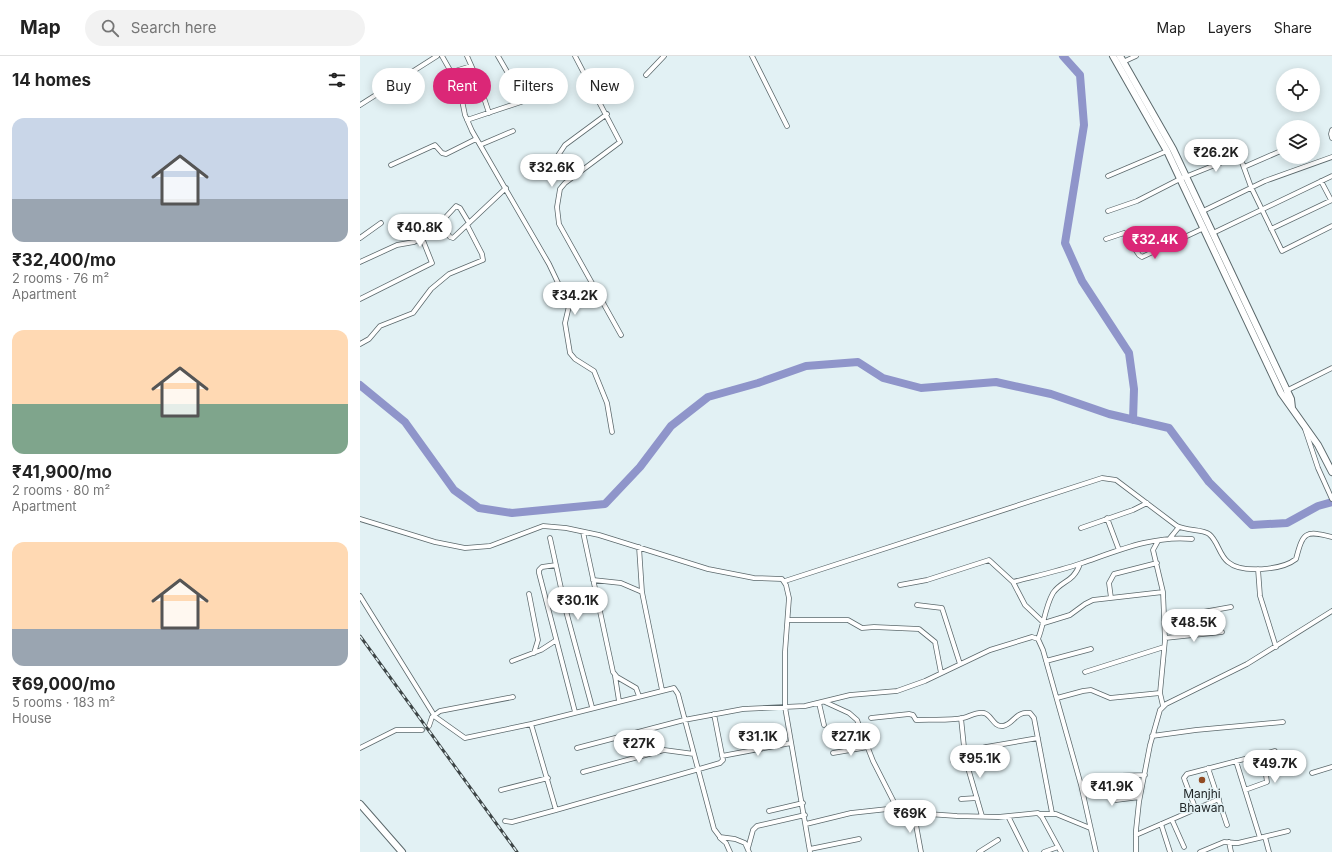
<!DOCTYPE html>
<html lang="en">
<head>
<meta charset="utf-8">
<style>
	body { margin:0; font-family:Inter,sans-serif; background:#f2f2f2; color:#222; height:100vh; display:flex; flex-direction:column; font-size:15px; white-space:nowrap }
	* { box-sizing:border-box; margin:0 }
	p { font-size:13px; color:#767676 }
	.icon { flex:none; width:22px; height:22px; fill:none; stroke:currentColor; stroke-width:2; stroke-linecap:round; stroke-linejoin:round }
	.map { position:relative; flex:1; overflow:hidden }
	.side { display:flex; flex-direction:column; background:#fff; width:360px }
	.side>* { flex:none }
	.banner { position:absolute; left:12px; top:12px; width:380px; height:36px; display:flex; gap:8px }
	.tools { position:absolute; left:916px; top:12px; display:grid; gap:8px }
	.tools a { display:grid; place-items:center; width:44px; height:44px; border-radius:50%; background:#fff; box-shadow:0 2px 10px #0003; font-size:20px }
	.price { position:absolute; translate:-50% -34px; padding:0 9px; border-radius:14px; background:#fff; color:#222; font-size:13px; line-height:26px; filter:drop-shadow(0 1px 2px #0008) }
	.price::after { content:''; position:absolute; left:50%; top:24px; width:12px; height:9px; margin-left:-6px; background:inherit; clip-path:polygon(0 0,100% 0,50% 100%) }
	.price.active { background:#db2777; color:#fff }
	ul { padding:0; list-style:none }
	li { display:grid; align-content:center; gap:8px; height:212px; padding:0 12px }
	li span { display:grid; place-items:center; height:124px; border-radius:12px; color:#555 }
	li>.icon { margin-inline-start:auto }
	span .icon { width:72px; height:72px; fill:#fffc; stroke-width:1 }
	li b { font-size:17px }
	h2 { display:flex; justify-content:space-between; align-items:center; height:48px; padding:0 12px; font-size:17px }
	.chip { padding:0 14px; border-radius:18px; background:#fff; box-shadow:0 2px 10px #0003; font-size:14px; line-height:36px }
	.chip.active { background:#db2777; color:#fff }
	header { display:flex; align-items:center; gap:24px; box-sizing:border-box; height:56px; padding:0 20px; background:#fff; border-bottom:1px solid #e0e0e0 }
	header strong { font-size:19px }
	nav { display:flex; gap:22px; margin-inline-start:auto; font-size:14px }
	.search { width:280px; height:36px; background:#f2f2f2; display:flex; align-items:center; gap:10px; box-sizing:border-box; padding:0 14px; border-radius:22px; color:#767676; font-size:15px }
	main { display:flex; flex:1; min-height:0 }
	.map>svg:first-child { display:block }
</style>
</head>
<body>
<header>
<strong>Map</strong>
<div class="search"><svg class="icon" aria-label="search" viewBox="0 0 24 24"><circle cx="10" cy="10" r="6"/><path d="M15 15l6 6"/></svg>Search here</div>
<nav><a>Map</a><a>Layers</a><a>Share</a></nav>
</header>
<main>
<section class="side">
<h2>14 homes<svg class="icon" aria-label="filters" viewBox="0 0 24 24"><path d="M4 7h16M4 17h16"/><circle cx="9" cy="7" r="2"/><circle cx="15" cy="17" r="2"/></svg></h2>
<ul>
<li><span style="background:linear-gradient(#c9d6e8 65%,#9aa5b1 0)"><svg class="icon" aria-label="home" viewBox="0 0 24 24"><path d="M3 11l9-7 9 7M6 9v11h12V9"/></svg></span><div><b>₹32,400/mo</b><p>2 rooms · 76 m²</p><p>Apartment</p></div></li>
<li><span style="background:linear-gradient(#ffd9b3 60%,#7fa58c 0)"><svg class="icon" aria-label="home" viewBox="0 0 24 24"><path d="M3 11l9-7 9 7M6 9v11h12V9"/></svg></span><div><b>₹41,900/mo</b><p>2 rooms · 80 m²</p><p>Apartment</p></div></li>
<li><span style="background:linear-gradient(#ffd9b3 70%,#9aa5b1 0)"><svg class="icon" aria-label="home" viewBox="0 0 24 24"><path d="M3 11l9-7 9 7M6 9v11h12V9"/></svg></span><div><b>₹69,000/mo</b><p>5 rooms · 183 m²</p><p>House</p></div></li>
</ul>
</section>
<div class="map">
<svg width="972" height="796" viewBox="0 0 972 796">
	<rect width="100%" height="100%" fill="#e2f1f4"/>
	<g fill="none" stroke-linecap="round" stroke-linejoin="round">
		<path stroke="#8f95ca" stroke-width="8" d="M 703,0 L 720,19 L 724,69 L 705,187 L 722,225 L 769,297 L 774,333 L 773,364
			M 0,329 L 45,366 L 94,434 L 119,452 L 152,457 L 245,448 L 280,411 L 311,370 L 348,341 L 398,327 L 446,310 L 498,306 L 523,322 L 561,332 L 636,326 L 691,338 L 749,358 L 809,372 L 849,426 L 892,469 L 927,467 L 958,450 L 972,446"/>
		<path stroke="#bbc8cb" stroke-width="4" stroke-dasharray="4 2" stroke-linecap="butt" d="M 62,674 L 69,670"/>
		<g stroke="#5c696c" stroke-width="5.5">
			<path id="minor" d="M 82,0 L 99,30 L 105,59 L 112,75 L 189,208 L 209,250 L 205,267 L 210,297 L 215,303 L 234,315 L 247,347 L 252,376
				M 107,0 L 119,27 L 129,57
				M 215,0 L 260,86 L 205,127 L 200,133 L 197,151 L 199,168 L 261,279
				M 392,0 L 427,70
				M 763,6 L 776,0
				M 92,16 L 111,10
				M 286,19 L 304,0
				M 0,49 L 77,0
				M 107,64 L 164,45 L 138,0
				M 972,74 L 971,78 L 972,82
				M 120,89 L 153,75
				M 876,90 L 891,131 L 922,195 L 972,170
				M 31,109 L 75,89 L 82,97 L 86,98 L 116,83
				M 191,110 L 205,89 L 247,58
				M 884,111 L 923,94
				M 748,120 L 807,95
				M 961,125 L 971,144
				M 748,155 L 777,145 L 820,123 L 880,99
				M 843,155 L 905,125 L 972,101
				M 82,170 L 90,181 L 93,182 L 146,132
				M 911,173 L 972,144
				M 853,177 L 972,120
				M 0,182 L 21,167
				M 746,183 L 764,177 L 779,199 L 782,201 L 844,172
				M 0,206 L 37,189 L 54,186 L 80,172 L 84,163 L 96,150 L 100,152 L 109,167
				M 0,243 L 72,207 L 62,182
				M 0,288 L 9,283 L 20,270 L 53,257 L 71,233 L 89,218 L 123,204 L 122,198 L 107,169
				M 926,335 L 972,312
				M 945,373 L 958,412 L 972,443
				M 747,462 L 759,494
				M 0,463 L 75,486 L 105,492 L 130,490 L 183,470 L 206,472 L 239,479 L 348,513 L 394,522 L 422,523 L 426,529 L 429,542 L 425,596 L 425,651 L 450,796
				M 721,472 L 773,454 L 787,447
				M 223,476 L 253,616 L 257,621 L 276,632 L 279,640
				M 190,482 L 206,555 L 232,651
				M 810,482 L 819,471
				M 798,485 L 793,494 L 803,536 L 805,584 L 800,637 L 803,650
				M 279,491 L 282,536 L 302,634
				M 196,509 L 182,511 L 179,514 L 179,517 L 215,656
				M 898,513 L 900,540 L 916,591
				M 233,524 L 261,527 L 282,536
				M 425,525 L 742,422 L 756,424 L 817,470 C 827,475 843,473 849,478 C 858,485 859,499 868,506 C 882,518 922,514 936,503 C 943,476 945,474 972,481
				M 653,526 C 676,520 699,515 722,507 C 757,495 794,479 832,483
				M 540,529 L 567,524 L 629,504 L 653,526 L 665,549 L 684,567 L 710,559 L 725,548 L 733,544 L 803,536
				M 169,538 L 178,584 L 174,597
				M 0,540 L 74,659
				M 751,542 L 749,527 L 754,518 L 797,507
				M 557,549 L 582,552 L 600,608
				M 804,561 L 815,561 L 871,551
				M 428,564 L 488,564 L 502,572 L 514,571 L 559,573 L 575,586 L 581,617
				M 805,582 L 862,576
				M 678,583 C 684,568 685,551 693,537 C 702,524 713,527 720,508
				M 152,605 L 181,594 L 195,585
				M 686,605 L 731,593
				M 725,616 L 804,591
				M 255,620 L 259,645
				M 697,642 L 723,635 L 731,634 L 750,642 L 800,637
				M 465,646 L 489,657 L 497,664 L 513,705 L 539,756 L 597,760 L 638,761 L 678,757 L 682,761 L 701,796
				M 459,647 L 464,669
				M 74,660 L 105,682 L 171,668 L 196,754
				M 511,662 L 549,658 L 553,659 L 556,664 C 571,663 588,665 603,662 C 609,661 617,655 624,657 C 632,659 633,671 643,670 C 654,668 655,655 670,657 L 674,662 L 692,757
				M 601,662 L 604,691 L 608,696 L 626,691 L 678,682
				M 171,668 L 314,632 L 318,638 L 354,773 L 360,781 L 375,783 L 385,787 L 389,796
				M 69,670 L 72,661 L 80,655 L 153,641
				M 792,680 L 836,674 L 923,666
				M 0,692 L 36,674 L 62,674
				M 217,692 L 324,664 L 383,653 L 445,650 L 490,639 L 537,635 L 565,625 L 630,594 L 672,581 L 678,583 L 683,594 L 721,729 L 736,796
				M 473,697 L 508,691
				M 362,700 L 431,687
				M 593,705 L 608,712 L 622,760
				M 876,705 L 900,782
				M 848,712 L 867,769
				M 223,716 L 304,694 L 334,698
				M 952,717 L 972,711
				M 749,721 L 756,744 L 780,741
				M 721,729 L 754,720 L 785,719
				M 141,734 L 188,722
				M 885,734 L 907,726 L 903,698
				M 601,743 L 617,742
				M 836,754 L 825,725 L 824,722 L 827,718 L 915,695
				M 409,755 L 443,747
				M 554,758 L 561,796
				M 680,758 L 696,758 L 730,772
				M 648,760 L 666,796
				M 812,764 L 824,791
				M 145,765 L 152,766 L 196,754 L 360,707 L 363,704 L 354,658
				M 446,768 L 491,757 L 537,752
				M 801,768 L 810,796
				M 776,779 L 859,743
				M 905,781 L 909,796
				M 360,782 L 366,787 L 370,796
				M 869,786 L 871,796
				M 388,792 L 393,774 L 397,770 L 445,759
				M 450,793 L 499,783
				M 619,796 L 638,784
				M 684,796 L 698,791
				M 776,796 L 776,774 L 779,746 L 790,689 L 800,654 L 806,648 L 887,608 L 972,555
				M 840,796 L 864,786 L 878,787 L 928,775"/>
		</g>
		<g stroke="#5c696c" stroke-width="8">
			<path id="primary" d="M 753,0 L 807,95 L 921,337 L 958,389 L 972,416
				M 760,0 L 813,93 L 931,343 L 932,352
				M 0,748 L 42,796"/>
		</g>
		<use href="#minor" stroke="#fff" stroke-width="4"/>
		<use href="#primary" stroke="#fff" stroke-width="6"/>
		<g stroke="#3d4546" stroke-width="3">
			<path id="rail" d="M 0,580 L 157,796"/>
		</g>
		<use href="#rail" stroke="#e2f1f4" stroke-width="1.5" stroke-dasharray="4.5" stroke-linecap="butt"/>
	</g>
	<circle fill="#914b23" stroke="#e2f1f4" stroke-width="1.5" cx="842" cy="724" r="4"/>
	<g text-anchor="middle" stroke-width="3" stroke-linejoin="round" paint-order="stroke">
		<g font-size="12" fill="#202627" stroke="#e2f1f4">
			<text x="842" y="742">Manjhi<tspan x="842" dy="14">Bhawan</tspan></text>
		</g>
	</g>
</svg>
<div class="tools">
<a><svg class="icon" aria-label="locate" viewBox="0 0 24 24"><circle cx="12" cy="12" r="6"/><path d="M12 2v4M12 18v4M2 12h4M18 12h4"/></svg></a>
<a><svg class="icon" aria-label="layers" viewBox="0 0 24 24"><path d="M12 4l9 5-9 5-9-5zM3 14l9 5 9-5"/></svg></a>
</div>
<b class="price" style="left:856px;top:117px">₹26.2K</b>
<b class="price" style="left:192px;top:132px">₹32.6K</b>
<b class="price" style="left:60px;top:192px">₹40.8K</b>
<b class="price active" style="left:795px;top:204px">₹32.4K</b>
<b class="price" style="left:215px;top:260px">₹34.2K</b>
<b class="price" style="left:218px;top:565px">₹30.1K</b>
<b class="price" style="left:834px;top:587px">₹48.5K</b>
<b class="price" style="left:398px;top:701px">₹31.1K</b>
<b class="price" style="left:491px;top:701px">₹27.1K</b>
<b class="price" style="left:279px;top:708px">₹27K</b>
<b class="price" style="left:620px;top:723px">₹95.1K</b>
<b class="price" style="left:915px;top:728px">₹49.7K</b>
<b class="price" style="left:752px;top:751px">₹41.9K</b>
<b class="price" style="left:550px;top:778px">₹69K</b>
<div class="banner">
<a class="chip">Buy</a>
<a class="chip active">Rent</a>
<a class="chip">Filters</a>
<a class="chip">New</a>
</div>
</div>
</main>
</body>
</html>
